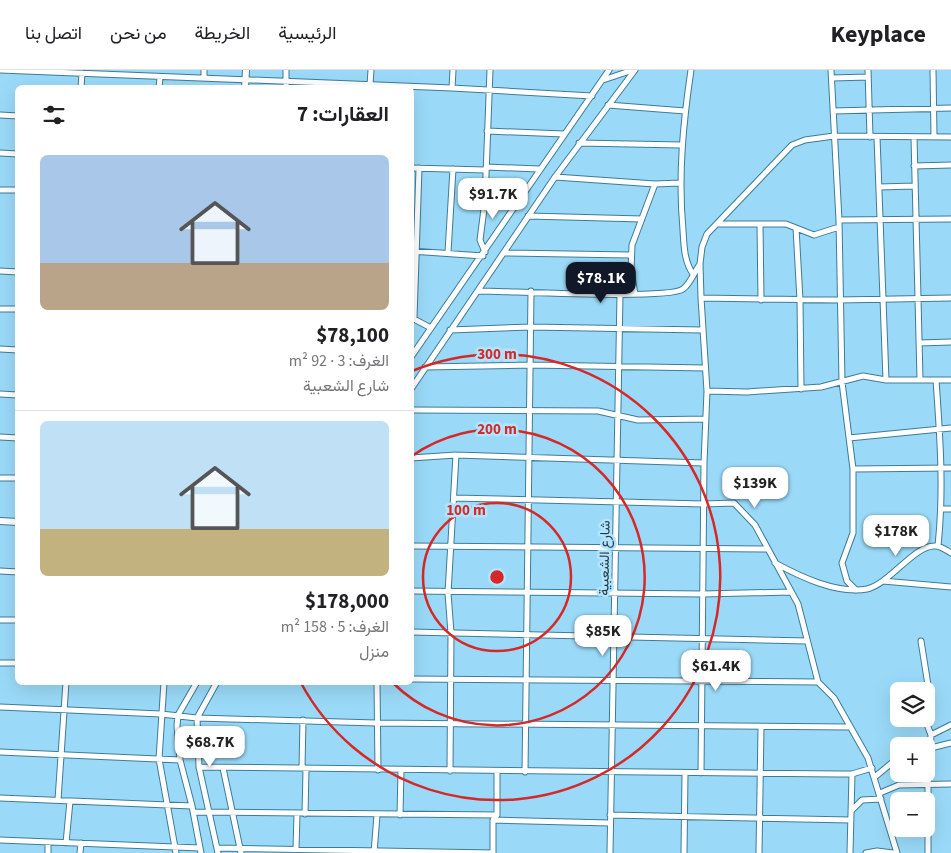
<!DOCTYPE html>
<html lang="ar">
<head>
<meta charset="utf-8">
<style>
	body { margin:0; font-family:"Source Sans 3",Vazirmatn,sans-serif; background:#f2f2f2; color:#202124; direction:rtl; height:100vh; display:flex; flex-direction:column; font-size:19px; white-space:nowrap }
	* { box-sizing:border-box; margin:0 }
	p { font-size:16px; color:#757577 }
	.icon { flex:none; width:28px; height:28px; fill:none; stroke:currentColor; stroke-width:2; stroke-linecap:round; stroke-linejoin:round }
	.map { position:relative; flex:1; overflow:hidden; direction:ltr }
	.side { position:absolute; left:15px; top:15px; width:399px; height:600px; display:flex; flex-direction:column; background:#fff; border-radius:8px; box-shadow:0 5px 20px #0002; direction:rtl }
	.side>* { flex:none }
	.tools { position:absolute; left:890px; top:612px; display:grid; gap:10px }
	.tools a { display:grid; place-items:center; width:45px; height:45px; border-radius:8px; background:#fff; box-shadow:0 5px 20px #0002; font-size:25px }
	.price { position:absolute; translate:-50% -42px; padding:0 11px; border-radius:10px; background:#fff; color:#222; font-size:16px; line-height:32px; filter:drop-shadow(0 1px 2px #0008) }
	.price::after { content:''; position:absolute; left:50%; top:30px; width:15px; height:11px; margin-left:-8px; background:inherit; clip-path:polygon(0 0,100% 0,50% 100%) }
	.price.selected { background:#111827; color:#fff }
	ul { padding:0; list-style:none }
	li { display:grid; align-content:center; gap:10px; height:265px; padding:0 25px }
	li+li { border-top:1px solid #e0e0e0 }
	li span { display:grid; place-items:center; height:155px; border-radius:8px; color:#555 }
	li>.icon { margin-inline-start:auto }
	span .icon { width:90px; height:90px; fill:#fffc; stroke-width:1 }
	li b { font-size:21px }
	h2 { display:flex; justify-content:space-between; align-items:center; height:60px; padding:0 25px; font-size:21px }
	header { display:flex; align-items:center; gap:30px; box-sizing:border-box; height:70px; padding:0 25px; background:#fff; border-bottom:1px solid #e0e0e0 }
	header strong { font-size:24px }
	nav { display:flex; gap:28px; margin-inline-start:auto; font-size:18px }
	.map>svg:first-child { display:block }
</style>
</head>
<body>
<header>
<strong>Keyplace</strong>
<nav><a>الرئيسية</a><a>الخريطة</a><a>من نحن</a><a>اتصل بنا</a></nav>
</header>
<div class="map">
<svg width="951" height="783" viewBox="0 0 951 783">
	<rect width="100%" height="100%" fill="#9adaf8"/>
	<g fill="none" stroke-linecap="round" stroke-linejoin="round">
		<g stroke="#3d7c97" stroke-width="7">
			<path id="minor" d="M 0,0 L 452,18 L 592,26
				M 691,0 C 683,54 678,106 683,160 C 684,176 684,191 693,204
				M 831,0 L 839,150 L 842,312 L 853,399
				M 868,0 L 870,67
				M 933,0 L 934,66
				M 204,8 L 204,0
				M 832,8 L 868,7
				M 603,10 L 633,0
				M 370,15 L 371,0
				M 81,18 L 82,3
				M 159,18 L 160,7
				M 286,18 L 286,0
				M 452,18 L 453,0
				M 608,35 L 685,41
				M 833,41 L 951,38
				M 0,45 L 18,46
				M 487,61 L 564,64
				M 877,67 L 886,310
				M 914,67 L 920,309
				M 579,73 L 681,75
				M 0,83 L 18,84
				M 914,96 L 951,95
				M 486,97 L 539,99
				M 411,98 L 485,100
				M 555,107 L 655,114 L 632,175 L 631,201 L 635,224
				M 655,114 L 680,113
				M 879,117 L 915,116
				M 0,120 L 18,120
				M 485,131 L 514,135
				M 528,146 L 642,149
				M 839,150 L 951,149
				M 717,154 L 786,154 L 814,165 L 839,157
				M 760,154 L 761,230
				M 796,158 L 800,230 L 801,319
				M 411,181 L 483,186
				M 448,182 L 453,99
				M 485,182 L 480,170 L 485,131 L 490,0
				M 504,183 L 630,185
				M 0,201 L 18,202
				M 478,221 C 508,221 668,230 683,219 C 690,214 695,201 700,194
				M 701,228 L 839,230 L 951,228
				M 0,239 L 18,239
				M 412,248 L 431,258
				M 414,248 L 419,98
				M 450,260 L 531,257 L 702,260
				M 919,273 L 951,272
				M 0,279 L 18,280
				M 411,287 L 609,0
				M 425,297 L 531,295 L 705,298
				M 936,310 C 940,366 944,420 938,476
				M 411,319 L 555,107 L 635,0
				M 707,321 L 747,322 L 821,317 L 863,306 L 886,310 L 951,310
				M 0,324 L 18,325
				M 411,340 L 598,341 L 638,350 L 706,349
				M 0,367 L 18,368
				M 849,368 L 951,358
				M 411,388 L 456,385 L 704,393
				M 0,408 L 18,408
				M 454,428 L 704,434 L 734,433 L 755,455 L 798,534 L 818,612 L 834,628 L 868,688 L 897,783
				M 942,439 L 951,439
				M 411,476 L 768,479
				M 775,493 C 801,507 836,524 867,519 C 889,514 914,476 934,476 C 940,475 946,480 951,483
				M 0,501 L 18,502
				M 883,511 L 951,517
				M 856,520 L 847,511 L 842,493 L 853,463 L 853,399 L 951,398
				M 411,521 L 703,524 L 790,522
				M 0,550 L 18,550
				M 411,562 L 807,571
				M 921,571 L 928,615 L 926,640
				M 0,593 L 18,593
				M 411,609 L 818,612
				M 164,612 L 159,689 L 176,783
				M 197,612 L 178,645 L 177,656 L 180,690 L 192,736 L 201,783
				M 217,612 L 197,648 L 199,697 L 218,783
				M 377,612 L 378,700
				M 0,637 L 161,644 L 197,648 L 376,653 L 850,657
				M 925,649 L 931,665 L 928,714 L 928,783
				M 931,665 L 951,655
				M 927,679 L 951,673
				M 0,682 L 180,690
				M 199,697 L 839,704 L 852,704 L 872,698
				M 223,698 L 241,783
				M 302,698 L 303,650
				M 450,701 L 451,563 L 448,523 L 456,385
				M 525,702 L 531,221
				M 701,703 L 704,393 L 707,321 L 701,228 L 700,194 L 702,177 L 707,164 L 792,75 L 805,70 L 834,66 L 951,67
				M 876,706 L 899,687
				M 880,723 L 899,715 L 951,714
				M 0,728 L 192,736
				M 58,730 L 66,612
				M 852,740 L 862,730 L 881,729
				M 193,742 L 497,745
				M 305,744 L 306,699
				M 400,745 L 401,700
				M 610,745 L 851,750
				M 493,750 L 610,753
				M 0,770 L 200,778
				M 66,773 L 70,731
				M 217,778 L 493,783
				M 296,779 L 297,744
				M 48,783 L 48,772
				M 80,783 L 81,773
				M 374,783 L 377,745
				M 493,783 L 493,750 L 497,745 L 497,701
				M 610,783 L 620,224
				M 684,783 L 685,703
				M 759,783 L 761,657
				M 850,783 L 852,704
				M 866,783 L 877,781 L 893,783"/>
		</g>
		<g stroke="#3d7c97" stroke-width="8">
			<path id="tertiary" d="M 245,18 L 246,0
				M 0,451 L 18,452"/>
		</g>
		<use href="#minor" stroke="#fff" stroke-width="5"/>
		<use href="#tertiary" stroke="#fff" stroke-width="6"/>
	</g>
	<g fill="none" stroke="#d62828" stroke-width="2.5">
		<circle cx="497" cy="507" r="74"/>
		<path d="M412 386A148 148 0 1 1 393 613"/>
		<path d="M412 301A223 223 0 1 1 301 613"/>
	</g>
	<g text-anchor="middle" stroke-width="5" stroke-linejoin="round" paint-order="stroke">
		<g font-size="14" fill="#1f3a46" stroke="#b2e5fd">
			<text transform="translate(604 488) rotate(-89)" y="5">شارع الشعبية</text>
		</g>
	</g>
	<circle cx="497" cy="507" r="8" fill="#d62828" stroke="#b2e5fd" stroke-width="2.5"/>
	<g font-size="15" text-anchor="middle" font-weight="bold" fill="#d62828" stroke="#b2e5fd" stroke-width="5" stroke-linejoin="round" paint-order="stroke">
		<text x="497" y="289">300 m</text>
		<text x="497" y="364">200 m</text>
		<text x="466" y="445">100 m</text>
	</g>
</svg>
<div class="tools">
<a><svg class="icon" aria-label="layers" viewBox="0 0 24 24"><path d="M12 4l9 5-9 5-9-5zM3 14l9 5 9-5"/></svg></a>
<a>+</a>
<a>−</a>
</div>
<b class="price" style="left:493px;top:150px">$91.7K</b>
<b class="price selected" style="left:601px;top:234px">$78.1K</b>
<b class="price" style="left:755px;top:439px">$139K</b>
<b class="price" style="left:896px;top:487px">$178K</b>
<b class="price" style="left:603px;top:587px">$85K</b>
<b class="price" style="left:716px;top:622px">$61.4K</b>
<b class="price" style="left:210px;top:698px">$68.7K</b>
<section class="side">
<h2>العقارات: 7<svg class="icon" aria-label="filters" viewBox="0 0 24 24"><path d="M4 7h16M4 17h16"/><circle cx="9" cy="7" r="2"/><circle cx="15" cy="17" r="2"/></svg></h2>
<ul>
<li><span style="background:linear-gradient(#a9c7e8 70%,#b9a48a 0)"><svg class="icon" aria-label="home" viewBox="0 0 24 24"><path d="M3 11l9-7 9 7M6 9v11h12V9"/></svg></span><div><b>$78,100</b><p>الغرف: 3 · 92 m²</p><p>شارع الشعبية</p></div></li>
<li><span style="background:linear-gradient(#bfe0f5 70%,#c2b280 0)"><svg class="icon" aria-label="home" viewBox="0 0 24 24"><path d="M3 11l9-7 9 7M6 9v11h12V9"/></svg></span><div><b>$178,000</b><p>الغرف: 5 · 158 m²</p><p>منزل</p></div></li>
</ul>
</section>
</div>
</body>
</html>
